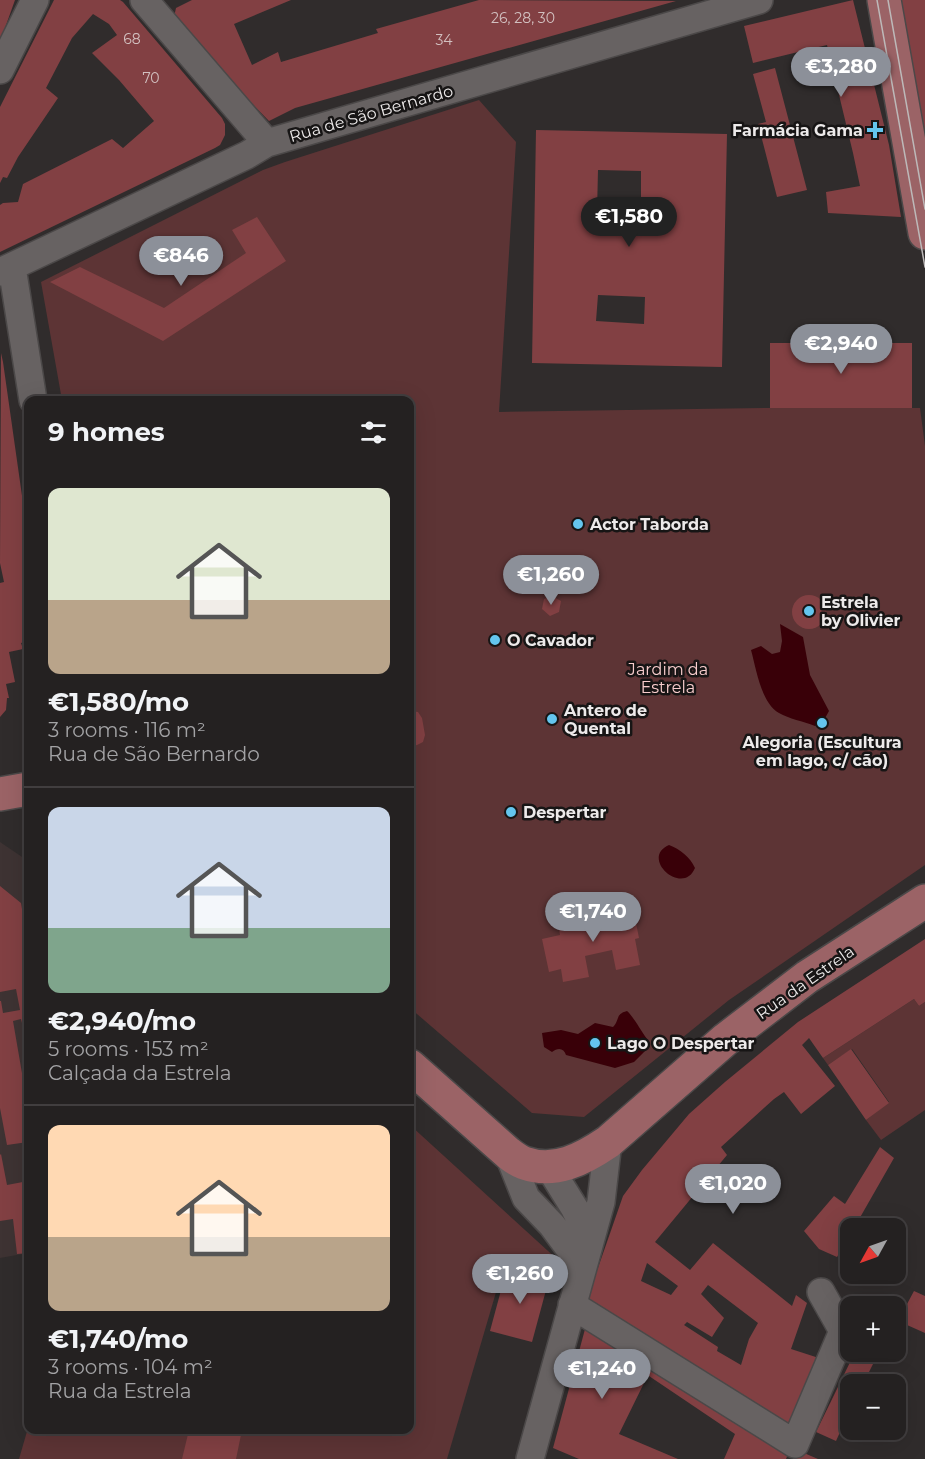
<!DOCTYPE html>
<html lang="en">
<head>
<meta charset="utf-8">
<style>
	body { margin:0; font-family:Montserrat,sans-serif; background:#302e2e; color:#f1f3f6; height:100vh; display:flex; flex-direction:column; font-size:22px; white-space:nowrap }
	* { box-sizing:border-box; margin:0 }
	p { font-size:20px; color:#a3a3a5 }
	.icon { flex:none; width:33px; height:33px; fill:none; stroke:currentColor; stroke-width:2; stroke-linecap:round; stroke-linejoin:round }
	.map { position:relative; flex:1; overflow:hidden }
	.drawer { position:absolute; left:24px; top:396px; width:390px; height:1038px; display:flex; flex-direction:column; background:#242121; border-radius:12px; box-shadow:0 6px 24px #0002,0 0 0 2px #413e3f }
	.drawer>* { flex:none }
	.needle { width:39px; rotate:230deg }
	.fabs { position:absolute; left:840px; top:1218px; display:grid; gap:12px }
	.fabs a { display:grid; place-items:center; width:66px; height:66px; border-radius:12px; background:#242121; box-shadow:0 6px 24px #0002,0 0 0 2px #413e3f; font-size:30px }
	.price { position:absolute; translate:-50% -51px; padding:0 14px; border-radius:21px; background:#8c9099; color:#fff; font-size:20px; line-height:39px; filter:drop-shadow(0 2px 3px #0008) }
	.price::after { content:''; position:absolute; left:50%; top:36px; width:18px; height:14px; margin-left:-9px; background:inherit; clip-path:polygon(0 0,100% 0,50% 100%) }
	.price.current { background:#222; color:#fff }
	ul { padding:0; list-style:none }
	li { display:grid; align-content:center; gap:12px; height:318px; padding:0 24px }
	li+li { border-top:2px solid #413e3f }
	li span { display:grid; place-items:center; height:186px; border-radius:12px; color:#555 }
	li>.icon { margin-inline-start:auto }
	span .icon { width:108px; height:108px; fill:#fffc; stroke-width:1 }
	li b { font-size:26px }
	h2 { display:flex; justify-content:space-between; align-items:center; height:72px; padding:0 24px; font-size:26px }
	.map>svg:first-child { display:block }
</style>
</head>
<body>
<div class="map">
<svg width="925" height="1459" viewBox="0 0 925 1459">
	<rect width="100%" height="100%" fill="#302c2c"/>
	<path fill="#3e3333" d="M 0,842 L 28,861 L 28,1253 L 0,1258 Z"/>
	<path fill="#5d3435" d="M 479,100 L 516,142 L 499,412 L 770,408 L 920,408 L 925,446 L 925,865 L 729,1000 L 584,1117 L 532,1113 L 410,1008 L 410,400 L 62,400 L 41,282 L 263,170 L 285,162 Z
		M 914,999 L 919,1006 L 925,1002 L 925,1110 L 881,1140 L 866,1120 L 889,1102 L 852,1049 L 828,1065 L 823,1058 Z
		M 410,1125 L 559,1261 L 563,1281 L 504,1265 L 447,1459 L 19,1459 L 28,1428 L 28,1430 L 410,1430 Z"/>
	<path fill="#390008" d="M 780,624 L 803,637 L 810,675 L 829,711 L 824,720 L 815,726 C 803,721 789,719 779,713 C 761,703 756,668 751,650 L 761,646 L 772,654 L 780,652 L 782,641 Z
		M 669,845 C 680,849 690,857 695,868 C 683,897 639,858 669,845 Z
		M 627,1011 C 633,1016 641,1031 647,1039 L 646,1050 L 634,1062 L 615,1068 L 566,1055 C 564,1048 558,1047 552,1052 L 544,1047 L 542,1033 L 561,1030 L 578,1034 L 595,1023 L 613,1027 C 620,1020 615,1014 627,1011 Z"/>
	<path fill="#824043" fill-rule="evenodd" d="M 0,0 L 15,0 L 0,42 Z
		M 54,0 L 120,0 L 123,2 L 222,118 L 225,124 L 225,135 L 220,145 L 215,148 L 0,252 L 0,205 L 3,203 L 18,202 L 23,184 L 112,139 L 123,148 L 154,121 L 119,80 L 92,53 L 117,35 L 109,24 L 93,14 L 72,38 L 46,88 L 58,98 L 18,157 L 7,178 L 3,177 L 0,183 L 0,107 Z
		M 192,0 L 291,0 L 234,24 L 252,65 L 278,52 L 281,62 L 378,33 L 376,29 L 479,0 L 676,1 L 295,108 L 269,121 L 226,77 L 174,17 L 176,8 Z
		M 853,0 L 889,145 L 901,217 L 828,213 L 826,192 L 860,186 L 853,153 L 827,45 L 753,63 L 744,26 Z
		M 898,0 L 925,0 L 925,144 Z
		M 775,68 L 807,190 L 777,197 L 758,124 L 766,122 L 753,74 Z
		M 536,130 L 727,134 L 722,367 L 532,363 ZM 598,170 L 641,171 L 641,213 L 597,212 ZM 598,295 L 645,297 L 644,324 L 596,321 Z
		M 257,217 L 286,261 L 163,341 L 50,282 L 80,267 L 164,308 L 246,253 L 232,230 Z
		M 770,343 L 912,343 L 912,408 L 770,408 Z
		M 1,353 L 3,362 L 28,538 L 28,641 L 21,643 L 23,649 L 9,652 L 15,682 L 6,684 L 9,698 L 7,698 L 6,710 L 0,717 L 0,583 L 4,582 L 0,563 Z
		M792 612a17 17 0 1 1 34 0a17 17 0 1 1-34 0Z
		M 552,596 L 561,601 L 559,612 L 550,616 L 542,609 L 544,599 Z
		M 410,711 L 418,712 L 422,718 L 425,735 L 423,742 L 417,745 L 410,747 Z
		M 0,886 L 21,903 L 28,945 L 28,1022 L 22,1023 L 21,1019 L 13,1021 L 28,1108 L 28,1142 L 7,1145 L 0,1108 L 0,1001 L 1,1001 L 3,1013 L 20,1010 L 16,989 L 0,992 Z
		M 627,909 L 629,914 L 634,913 L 639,938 L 635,939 L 640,965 L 616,970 L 612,950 L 585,956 L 589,977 L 563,982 L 561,969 L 549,972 L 542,939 L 560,935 L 558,923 Z
		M 925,939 L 925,1002 L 919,1006 L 914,999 L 823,1058 L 809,1038 L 802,1045 L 835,1086 L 801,1114 L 784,1092 L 774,1099 L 721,1147 L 727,1155 L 655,1242 L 690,1270 L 713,1243 L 792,1306 L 796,1295 L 807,1303 L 791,1349 L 822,1359 L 790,1425 L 584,1308 L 623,1196 L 642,1170 L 689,1114 L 725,1082 L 798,1022 ZM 647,1263 L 678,1286 L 671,1295 L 641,1281 ZM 708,1285 L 758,1323 L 749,1339 L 741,1365 L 717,1351 L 718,1347 L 684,1325 L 687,1322 L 712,1337 L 724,1318 L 701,1294 Z
		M 851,1049 L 889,1103 L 866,1120 L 828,1065 Z
		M 880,1147 L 894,1158 L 854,1228 L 850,1228 L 850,1234 L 837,1257 L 819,1249 L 804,1231 L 834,1196 L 845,1204 Z
		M 1,1154 L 7,1185 L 28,1181 L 28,1253 L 17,1254 L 13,1219 L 0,1221 L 0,1155 Z
		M 507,1268 L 549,1279 L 532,1342 L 490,1331 Z
		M 914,1291 L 925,1296 L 925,1333 L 898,1321 Z
		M 588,1318 L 642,1349 L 631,1376 L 644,1383 L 619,1434 L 678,1459 L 579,1459 L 553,1448 Z
		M 855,1352 L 879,1352 L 863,1384 L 850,1384 L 850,1410 L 836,1441 L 816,1432 Z
		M 654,1363 L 792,1445 L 786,1459 L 724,1459 L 735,1434 L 646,1374 Z
		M 189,1430 L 242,1430 L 236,1459 L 182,1459 Z
		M 797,1450 L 818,1459 L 793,1459 Z"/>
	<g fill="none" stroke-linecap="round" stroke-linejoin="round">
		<g stroke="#4b4848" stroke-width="30">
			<path id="minor" d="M 144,0 L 267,143
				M 0,70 L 35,0
				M 12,267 L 33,400
				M 0,272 L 247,155 L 267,143 L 759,0
				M 508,1153 L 526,1198 L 552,1225 L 583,1267
				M 549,1167 L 575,1209 L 590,1240
				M 572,1305 L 795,1444 L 843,1331 L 821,1292
				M 530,1459 L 601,1202 L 608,1142"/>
		</g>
		<g stroke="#4b4848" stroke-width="36">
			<path id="major" d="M 884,0 L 925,233
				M 0,794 L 28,789
				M 410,1066 L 508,1153 C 513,1157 519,1161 524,1163 C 555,1174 583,1159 608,1142 L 726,1039 L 807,977 L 925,901"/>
		</g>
		<use href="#minor" stroke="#676262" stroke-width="27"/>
		<use href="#major" stroke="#9b6366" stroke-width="33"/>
		<path stroke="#bdb9b9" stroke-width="1.5" d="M 877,0 L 925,267
			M 888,0 L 925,209"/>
	</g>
	<g fill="#64c5ee" stroke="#171515" stroke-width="2">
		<path d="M872 121h6v6h6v6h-6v6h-6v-6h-6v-6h6z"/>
		<circle cx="578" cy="524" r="6"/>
		<circle cx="809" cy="611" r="6"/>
		<circle cx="495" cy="640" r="6"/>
		<circle cx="552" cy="719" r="6"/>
		<circle cx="822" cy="723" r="6"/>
		<circle cx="511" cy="812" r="6"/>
		<circle cx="595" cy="1043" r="6"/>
	</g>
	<g text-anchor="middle" stroke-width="5" stroke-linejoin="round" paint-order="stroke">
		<g font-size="14" fill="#d2c0c0">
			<text x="523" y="23">26, 28, 30</text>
			<text x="132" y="44">68</text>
			<text x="444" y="45">34</text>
			<text x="151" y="83">70</text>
		</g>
		<g font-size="16" fill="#edeaea" stroke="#171515">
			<text transform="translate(371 113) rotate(-16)" y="6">Rua de São Bernardo</text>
			<text transform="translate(805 982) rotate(-35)" y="6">Rua da Estrela</text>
		</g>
		<g font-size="16" font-weight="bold" fill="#edeaea" stroke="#171515" text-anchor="start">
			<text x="863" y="136" text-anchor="end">Farmácia Gama</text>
			<text x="590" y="530">Actor Taborda</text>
			<text x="821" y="608">Estrela<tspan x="821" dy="18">by Olivier</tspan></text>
			<text x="507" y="646">O Cavador</text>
			<text x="564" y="716">Antero de<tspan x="564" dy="18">Quental</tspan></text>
			<text x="822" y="748" text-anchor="middle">Alegoria (Escultura<tspan x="822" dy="18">em lago, c/ cão)</tspan></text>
			<text x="523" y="818">Despertar</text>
			<text x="607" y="1049">Lago O Despertar</text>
		</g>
		<g font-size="16" fill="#f8cdcd" stroke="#171515">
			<text x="668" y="675">Jardim da<tspan x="668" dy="18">Estrela</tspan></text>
		</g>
	</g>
</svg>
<div class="fabs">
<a><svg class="needle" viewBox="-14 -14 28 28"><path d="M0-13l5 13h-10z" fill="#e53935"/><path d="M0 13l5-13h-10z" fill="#a3a3a5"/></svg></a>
<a>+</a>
<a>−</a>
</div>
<b class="price" style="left:841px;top:98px">€3,280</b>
<b class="price current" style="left:629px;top:248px">€1,580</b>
<b class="price" style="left:181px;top:287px">€846</b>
<b class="price" style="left:841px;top:375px">€2,940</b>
<b class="price" style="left:551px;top:606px">€1,260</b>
<b class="price" style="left:593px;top:943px">€1,740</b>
<b class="price" style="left:733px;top:1215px">€1,020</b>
<b class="price" style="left:520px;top:1305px">€1,260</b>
<b class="price" style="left:602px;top:1400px">€1,240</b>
<section class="drawer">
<h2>9 homes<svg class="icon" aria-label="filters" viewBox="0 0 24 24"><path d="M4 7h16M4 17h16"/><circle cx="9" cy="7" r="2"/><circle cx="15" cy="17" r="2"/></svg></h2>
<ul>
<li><span style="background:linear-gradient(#dfe7d0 60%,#b9a48a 0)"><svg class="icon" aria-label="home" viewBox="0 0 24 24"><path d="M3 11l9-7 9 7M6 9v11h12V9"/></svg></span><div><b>€1,580/mo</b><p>3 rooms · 116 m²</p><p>Rua de São Bernardo</p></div></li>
<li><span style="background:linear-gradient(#c9d6e8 65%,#7fa58c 0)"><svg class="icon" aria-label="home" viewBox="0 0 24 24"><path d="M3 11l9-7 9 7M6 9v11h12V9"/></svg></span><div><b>€2,940/mo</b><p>5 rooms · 153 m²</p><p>Calçada da Estrela</p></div></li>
<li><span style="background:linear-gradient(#ffd9b3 60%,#b9a48a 0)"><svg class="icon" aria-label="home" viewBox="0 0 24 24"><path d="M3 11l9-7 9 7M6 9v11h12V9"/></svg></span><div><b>€1,740/mo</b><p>3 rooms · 104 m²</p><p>Rua da Estrela</p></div></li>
</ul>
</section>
</div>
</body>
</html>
